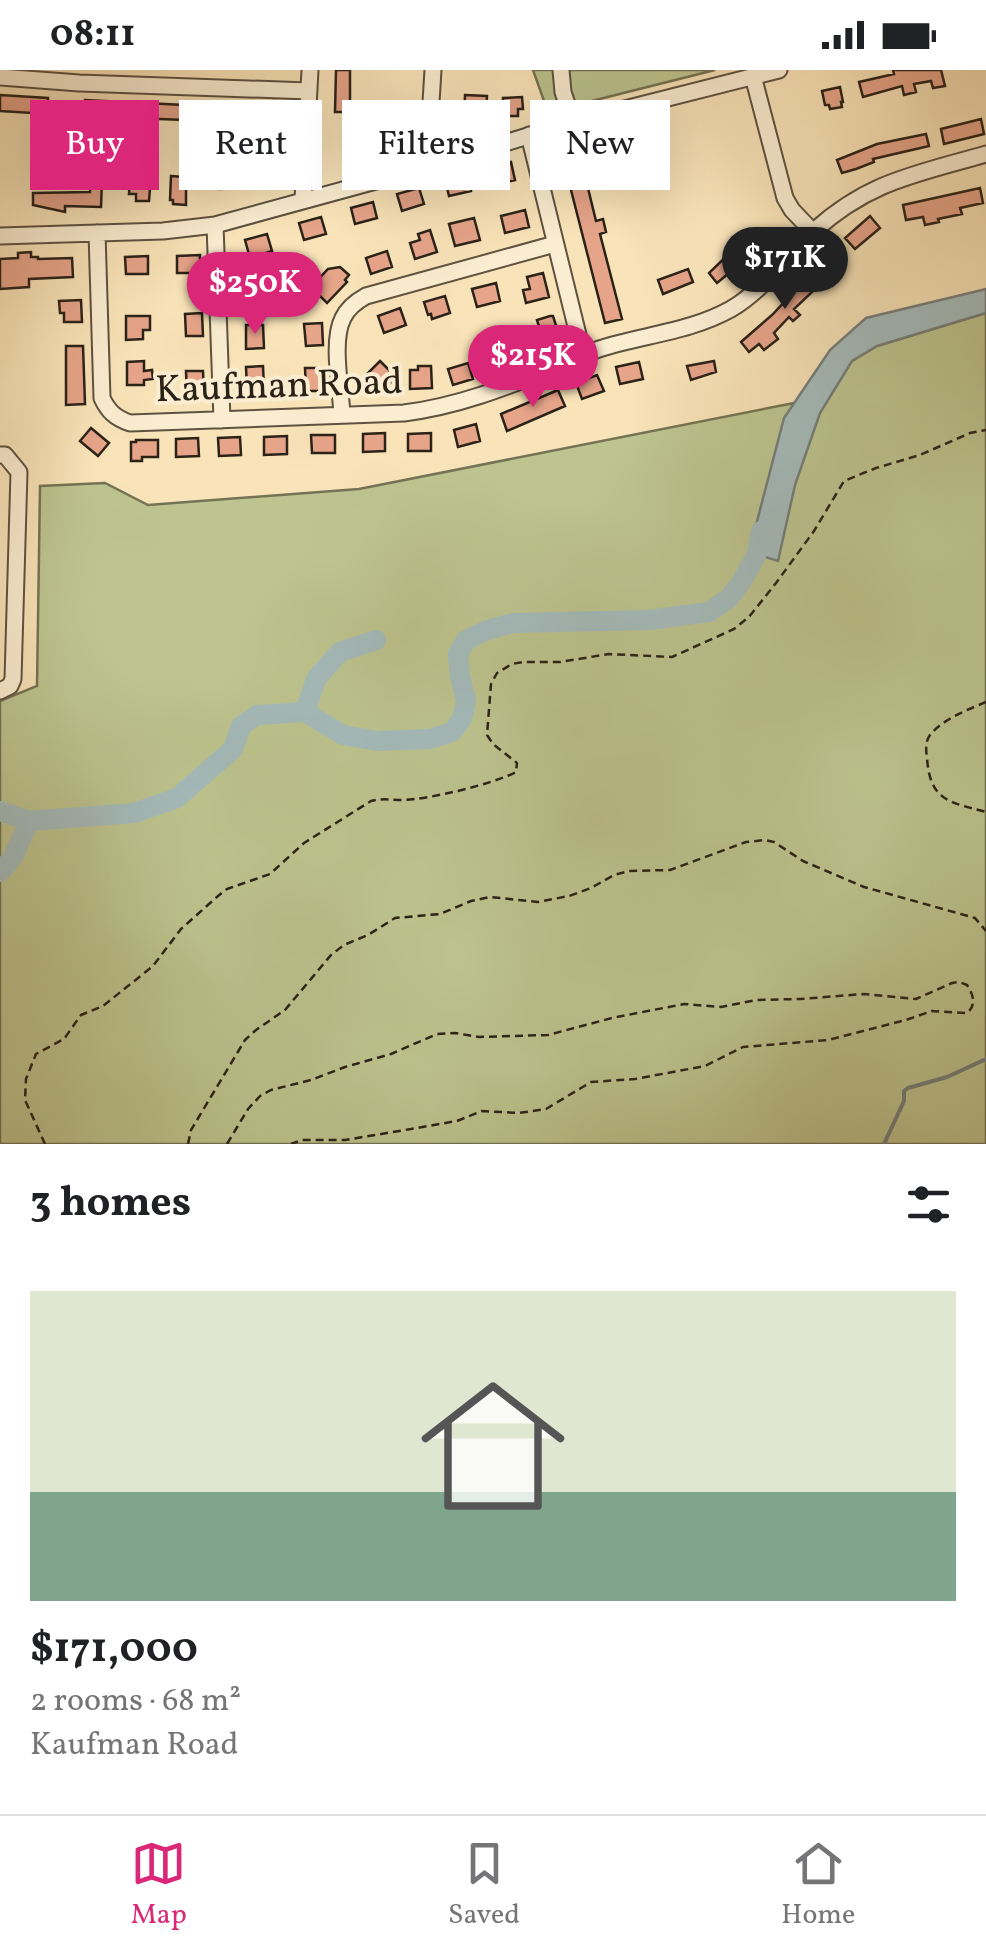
<!DOCTYPE html>
<html lang="en">
<head>
<meta charset="utf-8">
<style>
	body { margin:0; font-family:Vollkorn,serif; background:#f6f6f6; color:#202124; height:100vh; display:flex; flex-direction:column; font-size:38px; white-space:nowrap }
	* { box-sizing:border-box; margin:0 }
	p { font-size:32px; color:#757577 }
	.icon { flex:none; width:55px; height:55px; fill:none; stroke:currentColor; stroke-width:2; stroke-linecap:round; stroke-linejoin:round }
	.map { position:relative; height:1074px; overflow:hidden }
	.sheet { display:flex; flex-direction:column; background:#fff; flex:1 }
	.sheet>* { flex:none }
	.top-card { position:absolute; left:30px; top:30px; width:928px; height:90px; display:flex; gap:20px }
	.price { position:absolute; translate:-50% -85px; padding:0 22px; border-radius:35px; background:#db2777; color:#fff; font-size:32px; line-height:65px; filter:drop-shadow(0 2px 5px #0008) }
	.price::after { content:''; position:absolute; left:50%; top:60px; width:30px; height:22px; margin-left:-15px; background:inherit; clip-path:polygon(0 0,100% 0,50% 100%) }
	.price.active { background:#222; color:#fff }
	ul { padding:0; list-style:none }
	li { display:grid; align-content:center; gap:20px; height:530px; padding:0 30px }
	li+li { border-top:2px solid #e0e0e0 }
	li span { display:grid; place-items:center; height:310px; border-radius:0px; color:#555 }
	li>.icon { margin-inline-start:auto }
	span .icon { width:180px; height:180px; fill:#fffc; stroke-width:1 }
	li b { font-size:42px }
	h2 { display:flex; justify-content:space-between; align-items:center; height:120px; padding:0 30px; font-size:42px }
	.tag { padding:0 35px; border-radius:0px; background:#fff; box-shadow:0 10px 40px #0002; font-size:35px; line-height:90px }
	.tag.active { background:#db2777; color:#fff }
	.status { display:flex; justify-content:space-between; align-items:center; height:70px; padding:0 50px; background:#fff; direction:ltr }
	.status svg { height:28px; fill:currentColor }
	.dock { display:flex; justify-content:space-around; align-items:center; height:140px; border-top:2px solid #e0e0e0; background:#fff; font-size:28px; color:#757577 }
	.dock a { display:grid; justify-items:center; gap:5px }
	.dock .active { color:#db2777 }
	.map>svg:first-child { display:block }
</style>
</head>
<body>
<div class="status"><b>08:11</b><svg viewBox="0 0 49 12"><path d="M0 12V9h3v3zM5 12V6h3v6zM10 12V3h3v9zM15 12V0h3v12zM26 1h20v11H26zM47 4h2v5h-2z"/></svg></div>
<div class="map">
<svg width="986" height="1074" viewBox="0 0 986 1074">
	<rect width="100%" height="100%" fill="#f9e3b8"/>
	<filter id="stains"><feTurbulence type="fractalNoise" baseFrequency=".002" numOctaves="4"/><feColorMatrix values="0 0 0 0 .2 0 0 0 0 .09 0 0 0 0 .02 0 0 0 .5 -.17"/></filter>
	<radialGradient id="worn" r=".72"><stop offset=".6" stop-color="#630" stop-opacity="0"/><stop offset="1" stop-color="#630" stop-opacity=".3"/></radialGradient>
	<path fill="#bdc48f" stroke="#747354" stroke-width="2.5" d="M 533,0 L 715,0 L 548,42 Z
		M 986,243 L 986,1074 L 0,1074 L 0,631 L 37,616 L 40,416 L 105,413 L 148,435 L 359,419 L 794,333 L 852,291 L 877,276 Z"/>
	<path fill="#a4bbbb" stroke="#747e7a" stroke-width="2.5" d="M 986,219 L 986,243 L 877,276 L 852,291 L 820,343 L 795,415 L 778,491 L 749,482 L 784,348 L 830,280 L 866,248 Z"/>
	<g fill="none" stroke-linecap="round" stroke-linejoin="round">
		<path stroke="#747e7a" stroke-width="4" d="M 884,1074 L 904,1031 L 904,1021 L 908,1018 L 947,1007 L 986,989"/>
		<path stroke="#a4bbbb" stroke-width="20" d="M 305,642 L 316,609 L 340,582 L 376,570
			M 0,741 L 29,751 L 134,743 L 177,728 L 233,679 L 241,656 L 257,645 L 305,642 L 343,665 L 377,671 L 430,669 L 452,662 L 462,649 L 466,631 L 460,606 L 458,584 L 466,570 L 487,560 L 513,553 L 649,550 L 709,542 L 728,529 L 740,514 L 756,486 L 761,461
			M 0,802 L 13,787 L 29,751"/>
	</g>
	<path fill="#e6a489" stroke="#2b2218" stroke-width="2.5" d="M 336,0 L 350,0 L 350,42 L 335,42 Z
		M 893,0 L 941,0 L 945,16 L 933,18 L 931,11 L 914,14 L 916,22 L 904,25 L 902,16 L 863,27 L 859,12 L 894,4 Z
		M 840,17 L 843,32 L 841,32 L 842,37 L 830,39 L 829,35 L 825,35 L 822,21 Z
		M 0,25 L 48,28 L 48,44 L 0,41 Z
		M 465,25 L 487,26 L 486,50 L 464,49 Z
		M 522,27 L 523,39 L 518,39 L 518,46 L 504,46 L 503,28 Z
		M 85,30 L 184,35 L 184,50 L 84,46 Z
		M 274,31 L 288,32 L 286,59 L 273,58 Z
		M 204,33 L 251,33 L 249,59 L 236,58 L 236,52 L 203,50 Z
		M 981,49 L 984,64 L 944,74 L 941,59 Z
		M 390,55 L 412,56 L 412,72 L 389,71 Z
		M 353,63 L 377,63 L 377,81 L 352,84 Z
		M 926,64 L 929,76 L 873,89 L 874,92 L 856,99 L 842,103 L 837,90 L 877,74 Z
		M 578,77 L 596,151 L 603,149 L 606,162 L 600,164 L 622,249 L 605,253 L 561,81 Z
		M 275,80 L 290,80 L 289,107 L 274,106 Z
		M 220,91 L 251,92 L 247,118 L 219,119 Z
		M 511,92 L 515,110 L 494,115 L 490,97 Z
		M 466,103 L 471,121 L 449,126 L 445,109 Z
		M 130,106 L 151,106 L 149,131 L 136,131 L 136,124 L 129,124 Z
		M 171,106 L 183,107 L 183,112 L 186,112 L 186,135 L 173,134 L 173,130 L 170,130 Z
		M 90,109 L 102,110 L 101,137 L 65,136 L 65,142 L 33,135 L 33,123 L 90,122 Z
		M 419,118 L 424,134 L 402,141 L 397,124 Z
		M 980,118 L 983,133 L 960,138 L 962,144 L 938,149 L 939,152 L 925,155 L 923,147 L 906,150 L 903,135 Z
		M 373,132 L 377,148 L 355,154 L 351,138 Z
		M 525,140 L 529,157 L 505,163 L 501,146 Z
		M 870,146 L 880,158 L 855,179 L 845,168 Z
		M 321,147 L 326,164 L 304,170 L 299,153 Z
		M 474,148 L 480,170 L 455,176 L 449,154 Z
		M 430,160 L 437,182 L 415,189 L 410,173 L 420,170 L 418,164 Z
		M 267,164 L 272,181 L 250,188 L 245,170 Z
		M 736,177 L 746,189 L 717,213 L 709,203 Z
		M 387,181 L 392,197 L 371,204 L 366,188 Z
		M 31,182 L 31,187 L 38,187 L 38,189 L 72,188 L 73,207 L 29,209 L 29,217 L 0,219 L 0,189 L 18,188 L 18,183 Z
		M 200,185 L 200,203 L 177,203 L 177,186 Z
		M 148,186 L 148,204 L 126,204 L 125,187 Z
		M 820,194 L 830,205 L 794,239 L 800,245 L 793,251 L 789,247 L 774,263 L 778,269 L 764,280 L 759,274 L 749,282 L 741,272 L 772,245 Z
		M 340,197 L 349,205 L 345,210 L 347,212 L 327,233 L 316,222 L 320,218 L 315,213 L 328,199 Z
		M 688,199 L 693,212 L 663,224 L 658,210 Z
		M 543,203 L 549,227 L 526,233 L 523,220 L 530,219 L 527,207 Z
		M 261,210 L 262,233 L 245,233 L 244,211 Z
		M 496,213 L 500,231 L 477,237 L 472,219 Z
		M 445,226 L 450,243 L 432,249 L 431,244 L 428,245 L 424,232 Z
		M 81,230 L 82,252 L 64,252 L 64,243 L 60,243 L 59,231 Z
		M 400,238 L 406,255 L 384,263 L 378,246 Z
		M 202,243 L 203,266 L 186,266 L 185,244 Z
		M 126,246 L 150,246 L 150,260 L 143,260 L 143,269 L 126,270 Z
		M 550,246 L 553,246 L 560,268 L 544,273 L 537,250 Z
		M 322,253 L 323,275 L 306,276 L 304,254 Z
		M 246,255 L 263,255 L 264,278 L 246,279 Z
		M 507,273 L 514,289 L 492,298 L 486,283 Z
		M 66,276 L 83,276 L 85,334 L 66,335 Z
		M 144,291 L 144,301 L 152,300 L 153,309 L 144,310 L 144,315 L 127,315 L 127,292 Z
		M 380,291 L 396,307 L 384,320 L 367,304 Z
		M 714,291 L 716,302 L 691,310 L 687,296 Z
		M 639,292 L 643,309 L 620,314 L 616,297 Z
		M 468,293 L 473,309 L 453,315 L 448,299 Z
		M 263,296 L 264,318 L 247,319 L 246,297 Z
		M 418,296 L 431,296 L 432,318 L 410,319 L 410,300 L 418,300 Z
		M 305,298 L 322,298 L 323,321 L 306,321 Z
		M 186,301 L 203,301 L 204,324 L 187,325 Z
		M 597,305 L 604,321 L 582,329 L 576,313 Z
		M 558,320 L 565,336 L 507,361 L 501,344 Z
		M 476,354 L 480,371 L 458,377 L 454,360 Z
		M 91,358 L 109,373 L 98,386 L 80,371 Z
		M 385,363 L 385,381 L 363,382 L 363,364 Z
		M 431,363 L 431,381 L 408,381 L 408,364 Z
		M 311,365 L 335,365 L 335,383 L 312,383 Z
		M 287,366 L 287,384 L 264,385 L 264,367 Z
		M 240,367 L 241,385 L 219,386 L 218,368 Z
		M 198,368 L 199,386 L 176,387 L 176,369 Z
		M 136,370 L 158,370 L 158,387 L 142,387 L 142,391 L 131,391 L 131,372 L 136,372 Z"/>
	<g fill="none" stroke-linecap="round" stroke-linejoin="round">
		<g stroke="#5e5240" stroke-width="19">
			<path id="minor" d="M 561,0 L 563,22 L 573,52
				M 753,6 L 785,128 L 792,140 L 813,162
				M 0,7 L 79,13 L 309,21
				M 529,65 L 583,285
				M 427,97 L 433,0
				M 303,129 L 310,0
				M 215,155 L 222,350
				M 97,163 L 102,328 C 108,341 115,348 130,353 L 404,343 C 461,336 511,315 564,294 C 576,290 587,283 599,279 C 642,265 690,262 731,239 C 764,220 786,186 814,161 C 869,111 917,104 986,84
				M 0,166 L 163,161 L 215,155 L 427,97 L 573,52 L 779,0
				M 342,345 C 341,319 331,271 343,248 C 348,237 357,231 366,226 L 555,174
				M 0,385 L 5,385 L 19,402 L 13,609 L 10,616 L 0,621"/>
		</g>
		<path stroke="#2b2218" stroke-width="2.5" stroke-dasharray="8 5" stroke-linecap="butt" d="M 986,632 C 967,640 943,649 930,665 C 925,672 926,680 927,688 C 930,731 949,732 986,742
			M 45,1074 L 25,1030 L 26,1009 L 36,984 L 64,969 L 81,945 L 103,936 L 153,896 L 181,859 L 218,826 L 227,819 L 270,804 L 304,773 L 371,731 C 383,728 392,730 404,730 C 430,729 493,714 516,702 L 517,693 L 493,674 L 487,665 L 491,614 L 497,603 L 512,594 L 523,592 L 560,592 L 609,584 L 672,587 L 734,559 L 749,547 L 776,513 L 814,461 L 844,411 L 876,398 L 920,385 L 970,363 L 986,360
			M 188,1074 L 191,1060 L 245,970 L 256,960 L 285,940 L 331,885 L 344,875 L 368,865 L 395,848 L 440,844 L 471,831 L 490,827 L 538,832 L 569,826 L 591,818 L 614,805 L 629,801 L 670,800 L 746,772 L 765,770 L 774,772 L 803,791 L 864,817 L 975,848 L 986,861
			M 227,1074 L 248,1039 L 260,1026 L 271,1020 L 311,1010 L 345,997 L 391,984 L 437,964 L 455,963 L 479,967 L 548,965 L 612,948 L 684,934 L 721,937 L 756,930 L 800,929 L 864,924 L 916,929 L 952,913 L 959,912 L 967,915 C 973,924 977,935 967,943 L 932,941 L 906,950 L 828,970 L 743,977 L 705,996 L 635,1009 L 591,1012 L 546,1039 L 519,1043 L 482,1041 L 457,1051 L 411,1059 L 345,1070 L 302,1070 L 291,1074"/>
		<use href="#minor" stroke="#fbedd1" stroke-width="15"/>
	</g>
	<g text-anchor="middle" stroke-width="8" stroke-linejoin="round" paint-order="stroke">
		<g font-size="38" fill="#2b2218" stroke="#fbedd1">
			<text transform="translate(279 314) rotate(-2)" y="13">Kaufman Road</text>
		</g>
	</g>
	<rect width="100%" height="100%" filter="url(#stains)"/>
	<rect width="100%" height="100%" fill="url(#worn)"/>
</svg>
<b class="price active" style="left:785px;top:242px">$171K</b>
<b class="price" style="left:255px;top:267px">$250K</b>
<b class="price" style="left:533px;top:340px">$215K</b>
<div class="top-card">
<a class="tag active">Buy</a>
<a class="tag">Rent</a>
<a class="tag">Filters</a>
<a class="tag">New</a>
</div>
</div>
<section class="sheet">
<h2>3 homes<svg class="icon" aria-label="filters" viewBox="0 0 24 24"><path d="M4 7h16M4 17h16"/><circle cx="9" cy="7" r="2"/><circle cx="15" cy="17" r="2"/></svg></h2>
<ul>
<li><span style="background:linear-gradient(#dfe7d0 65%,#7fa58c 0)"><svg class="icon" aria-label="home" viewBox="0 0 24 24"><path d="M3 11l9-7 9 7M6 9v11h12V9"/></svg></span><div><b>$171,000</b><p>2 rooms · 68 m²</p><p>Kaufman Road</p></div></li>
</ul>
</section>
<nav class="dock">
<a class="active"><svg class="icon" aria-label="map" viewBox="0 0 24 24"><path d="M3 6l6-2 6 2 6-2v14l-6 2-6-2-6 2zM9 4v14M15 6v14"/></svg>Map</a>
<a><svg class="icon" aria-label="saved" viewBox="0 0 24 24"><path d="M7 4h10v16l-5-4-5 4z"/></svg>Saved</a>
<a><svg class="icon" aria-label="home" viewBox="0 0 24 24"><path d="M3 11l9-7 9 7M6 9v11h12V9"/></svg>Home</a>
</nav>
</body>
</html>
